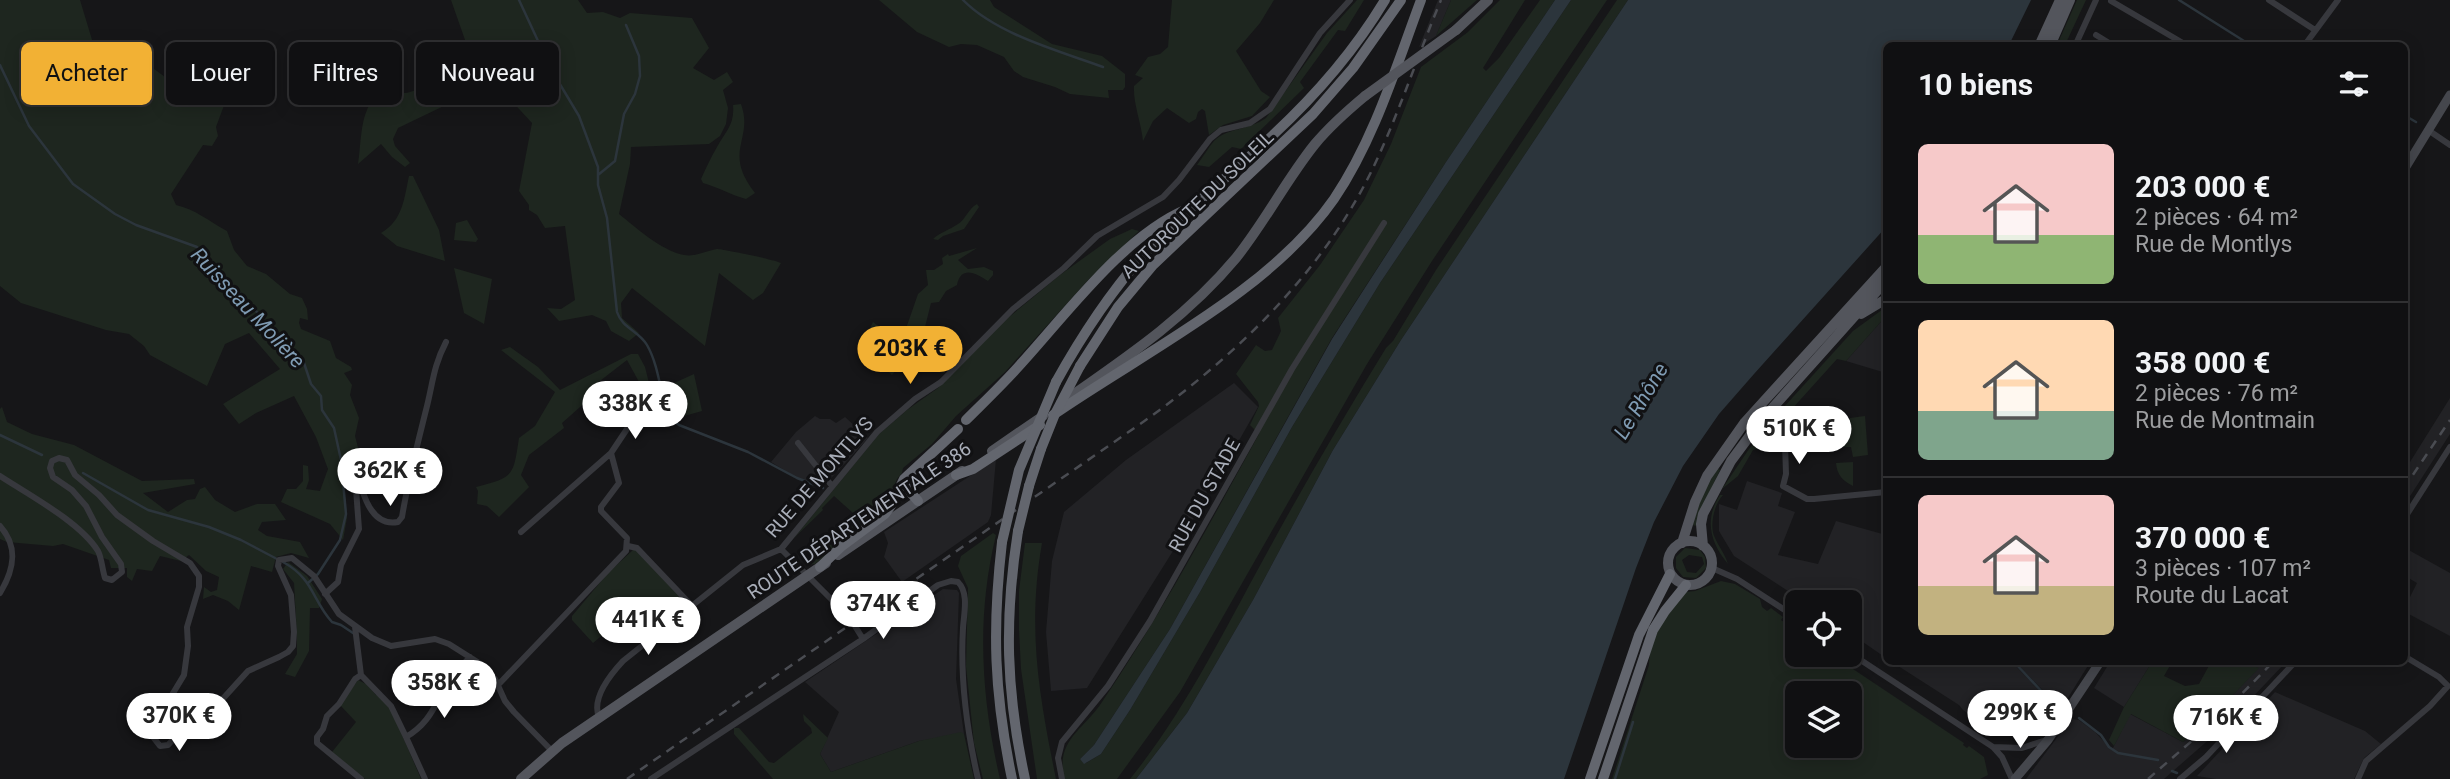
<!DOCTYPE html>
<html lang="fr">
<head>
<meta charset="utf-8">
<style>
	body { margin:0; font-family:Roboto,sans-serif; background:#1e1e20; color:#f1f3f6; height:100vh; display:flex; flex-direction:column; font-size:26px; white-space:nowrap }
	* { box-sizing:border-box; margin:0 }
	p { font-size:23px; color:#9c9d9f }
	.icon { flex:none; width:38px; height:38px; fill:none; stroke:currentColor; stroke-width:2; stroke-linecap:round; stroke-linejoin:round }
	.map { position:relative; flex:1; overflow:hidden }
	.drawer { position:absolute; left:1883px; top:42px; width:525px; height:623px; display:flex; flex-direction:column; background:#101012; border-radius:10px; box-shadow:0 4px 18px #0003,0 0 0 2px #303032 }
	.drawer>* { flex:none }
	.top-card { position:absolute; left:21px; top:42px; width:665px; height:63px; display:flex; gap:14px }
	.fabs { position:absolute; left:1785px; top:590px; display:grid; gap:14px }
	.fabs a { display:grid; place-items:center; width:77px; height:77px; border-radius:10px; background:#101012; box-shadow:0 4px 18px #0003,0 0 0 2px #303032; font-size:35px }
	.price { position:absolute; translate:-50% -60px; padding:0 16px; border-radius:24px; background:#fff; color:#222; font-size:23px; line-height:46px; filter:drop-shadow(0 2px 4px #0008) }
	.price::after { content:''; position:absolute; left:50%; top:42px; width:21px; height:16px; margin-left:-10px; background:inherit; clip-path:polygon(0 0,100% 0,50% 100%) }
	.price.active { background:#f2b134; color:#111 }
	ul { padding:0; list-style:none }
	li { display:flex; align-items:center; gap:21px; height:175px; padding:0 35px }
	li+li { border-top:2px solid #303032 }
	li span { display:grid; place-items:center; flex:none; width:196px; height:140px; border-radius:10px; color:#555 }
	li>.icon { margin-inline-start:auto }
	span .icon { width:84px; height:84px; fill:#fffc; stroke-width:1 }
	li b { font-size:30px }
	h2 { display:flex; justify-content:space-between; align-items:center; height:84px; padding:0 35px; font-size:30px }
	.chip { padding:0 24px; border-radius:10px; background:#101012; box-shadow:0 4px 18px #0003,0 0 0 2px #303032; font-size:24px; line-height:63px }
	.chip.active { background:#f2b134; color:#111 }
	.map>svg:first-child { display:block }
</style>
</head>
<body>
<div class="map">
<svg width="2450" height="779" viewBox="0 0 2450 779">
	<rect width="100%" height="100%" fill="#161618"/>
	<path fill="#222225" d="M 1438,0 L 1451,0 L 1436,36 L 1419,47 Z
		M 1886,316 L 1886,373 L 1846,361 Z
		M 1234,383 L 1258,407 L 1216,481 L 1209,481 L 1205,489 L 1208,495 L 1200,508 L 1087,688 L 1051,691 L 1046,632 L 1052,561 L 1064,512 L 1126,460 Z
		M 2450,398 L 2450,434 L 2405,504 L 2405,470 Z
		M 815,416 L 820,419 L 830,419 L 836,423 L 845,417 L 868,438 L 823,487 L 794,476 L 771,462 L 796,432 Z
		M 996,459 L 991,515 L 988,522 L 902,582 L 884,557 L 888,543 L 884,532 Z
		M 1747,481 L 1782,493 L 1778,506 L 1795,512 L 1778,555 L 1818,564 L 1836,521 L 1886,535 L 1886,658 L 1850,633 L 1850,602 L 1805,602 L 1734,556 L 1719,531 L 1719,504 L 1737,510 Z
		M 2405,548 L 2450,573 L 2450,636 L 2405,612 L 2404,594 L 2410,597 L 2417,583 L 2405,576 Z
		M 943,589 L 957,590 L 959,593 L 956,679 L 964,734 L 919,741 L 831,772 L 820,754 L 839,712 L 805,682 Z
		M 1892,662 L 2012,662 L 2059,711 L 2055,718 L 2029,737 L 2003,735 L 1994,732 L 1963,710 L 1959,705 Z
		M 2015,662 L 2088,662 L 2089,664 L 2061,709 Z
		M 2110,662 L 2152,662 L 2124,707 L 2094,688 Z
		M 2245,662 L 2286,662 L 2229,722 L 2164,779 L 2026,779 L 2071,719 L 2079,720 L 2095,732 L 2112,750 L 2130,714 L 2183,742 L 2213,716 L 2258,668 Z
		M 2275,692 L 2365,731 L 2381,744 L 2364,758 L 2354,779 L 2216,779 L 2197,776 Z"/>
	<path fill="#1e261f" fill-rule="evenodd" d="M 0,0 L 80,0 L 96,53 L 111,74 L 135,55 L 195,99 L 226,100 L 216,127 L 218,136 L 212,146 L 203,145 L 171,194 L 176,205 C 195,209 210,222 227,231 L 234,250 L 247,266 L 266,274 L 290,294 L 302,298 L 307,309 L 308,320 L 300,318 L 299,323 L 301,329 L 330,341 L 336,358 L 351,367 L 352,370 L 344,373 L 352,385 L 350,395 L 359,418 L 355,436 L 362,463 L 344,485 L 347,518 L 343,540 L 330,524 L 281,502 L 287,489 L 296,489 L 303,481 L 303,465 L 308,466 L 309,480 L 306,489 L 320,491 L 328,469 L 316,437 L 294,396 L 256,413 L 239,424 L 223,404 L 280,369 L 249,333 L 225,344 L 207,386 L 150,355 L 144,346 L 129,334 L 106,330 L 21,303 L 0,286 Z
		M 451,0 L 578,0 L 587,13 L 603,12 L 620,18 L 630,13 L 692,18 L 709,48 L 693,68 L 714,80 L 727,72 L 733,82 L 723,90 L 728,108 L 726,124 L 720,136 L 709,144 L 631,147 L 630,164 L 619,214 C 638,229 660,250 684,255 C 695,257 706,251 717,249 C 722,249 777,260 781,263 L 763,293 L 753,300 L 719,273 L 705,346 L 632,288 L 621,303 L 622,318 L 639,333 L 629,341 L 611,331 L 606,321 L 592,315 L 559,321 L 547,308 L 561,309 L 575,300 L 565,226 L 545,228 L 537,215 L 529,210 L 529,205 L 519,191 L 532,123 L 471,57 Z
		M 879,0 L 990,0 L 994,7 L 1052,44 L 1102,56 L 1125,74 L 1125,87 L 1123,90 L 1108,90 L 1109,98 L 1070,94 L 1055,87 L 1023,77 L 1014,71 L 1004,57 L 977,45 L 961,44 L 949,47 L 917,32 Z
		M 1172,0 L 1274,0 L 1260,23 L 1236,51 L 1261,91 L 1270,97 L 1252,116 L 1223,125 L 1209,135 L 1205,111 L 1202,109 L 1198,112 L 1196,119 L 1189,123 L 1167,108 L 1153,121 L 1143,141 C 1141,122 1133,103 1134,86 L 1143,78 L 1135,75 L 1148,57 L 1160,54 L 1168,47 Z
		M 1357,0 L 1364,0 L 1345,31 L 1338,30 L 1300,82 L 1304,88 L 1241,149 L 1232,147 L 1209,167 L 1197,165 C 1203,157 1208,148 1214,141 C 1227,128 1249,130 1266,118 L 1327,33 Z
		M 1451,0 L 1477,0 L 1436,36 Z
		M 1500,0 L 1525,0 L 1483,68 L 1486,71 L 1499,58 L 1540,0 L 1555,0 L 1446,162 L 1332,338 L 1170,629 L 1094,745 L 1080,759 L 1086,763 L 1101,754 L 1130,710 L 1200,592 L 1292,427 L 1380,283 L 1571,0 L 1607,0 L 1432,261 L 1367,364 L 1180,692 L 1117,779 L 1064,779 C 1056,739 1082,732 1102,702 C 1160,616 1209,525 1259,434 L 1250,425 L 1259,406 L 1258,402 L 1236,374 L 1256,345 L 1265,351 L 1272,350 L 1281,331 L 1278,318 L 1320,265 L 1364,200 L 1391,144 L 1421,67 L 1468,32 Z
		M 1617,0 L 1628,0 L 1401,340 L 1333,450 L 1253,600 L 1187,713 L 1136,779 L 1130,779 C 1184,712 1222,635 1263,560 C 1302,488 1343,418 1386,348 L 1393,341 L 1436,270 Z
		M 2077,0 L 2086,0 L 2065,45 L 2057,45 Z
		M 438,74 L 450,103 L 398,128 L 393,139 L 395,146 L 410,163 L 405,167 L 392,157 L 381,144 L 358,164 C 361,146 360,120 370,104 C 379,89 396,96 410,92 C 421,89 429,81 438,74 Z
		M 741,104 C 754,140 722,151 755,193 L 746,199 C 731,195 718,187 703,183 L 701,179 C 706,168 711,157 717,147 C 725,132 735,125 733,105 Z
		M 409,176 L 413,176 L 439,230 L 445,261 L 397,246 L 381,233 C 403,220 404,199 409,176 Z
		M 977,204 L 979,207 L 964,229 L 943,236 L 938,240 L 933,239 C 941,232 949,230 958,224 C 966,219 968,209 977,204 Z
		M 467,220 L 478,239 L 476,242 L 454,240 L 456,223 Z
		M 1132,229 L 1139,231 L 1089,279 L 1005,372 L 956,416 L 932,444 L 903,468 L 902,473 L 897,479 L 885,508 L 815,564 L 805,565 L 853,513 L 834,496 L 822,508 L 823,510 L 794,538 L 879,434 L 907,410 L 938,388 L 1003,322 L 1060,275 L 1110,239 Z
		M 977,248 L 958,260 L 968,269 L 984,267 L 993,271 L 993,275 L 988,281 C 976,273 961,265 957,285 L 946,291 L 939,302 L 931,303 L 923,335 L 926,339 L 916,368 L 904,361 L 892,375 L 888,371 L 900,351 L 870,328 L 873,322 L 898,341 L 902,340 L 918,294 L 928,285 L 926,270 L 934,270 L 943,264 L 942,258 L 948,254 L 949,256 Z
		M 454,268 L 492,279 L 484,324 L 464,313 Z
		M 1886,307 L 1886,316 L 1846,361 L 1837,359 L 1756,449 L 1753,450 L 1738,476 L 1722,489 L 1749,449 L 1773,419 L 1853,331 Z
		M 510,347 L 538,367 L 560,390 L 631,354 L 638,354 L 645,367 L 650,387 L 644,391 L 627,360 L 596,384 L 588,400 L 562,423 L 564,428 L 529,455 L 521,475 L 529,487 L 499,517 L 487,506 L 477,504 L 478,491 L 476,487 C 514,477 513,477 519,438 L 535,426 L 555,392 L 501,350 Z
		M 694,374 L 702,411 L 677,418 L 670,412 L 663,388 Z
		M 2,407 L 7,422 L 32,434 L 74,445 L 142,481 L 194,479 L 195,484 L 143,493 L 168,512 L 187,500 L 195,499 L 200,489 L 205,487 L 215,500 L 235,512 L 257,504 L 275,504 L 286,520 L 262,522 L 258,530 L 267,536 L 300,542 L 309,558 L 291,553 L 276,557 L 272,572 L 251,566 L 239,610 L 228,601 L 213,595 L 203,599 L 204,587 L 211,592 L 217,590 L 219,577 L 206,571 L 189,555 L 181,561 L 160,556 L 152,571 L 137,569 L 132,581 L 127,577 L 127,568 L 111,568 L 109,560 L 63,544 L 53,546 L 7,542 L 0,539 L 0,409 Z
		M 1865,416 L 1868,455 L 1853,457 L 1851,447 L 1834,447 L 1838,434 L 1834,423 L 1849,422 L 1850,418 Z
		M 1853,462 L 1853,486 C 1843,481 1837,475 1836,463 Z
		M 1717,468 L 1720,470 L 1702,508 L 1697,526 L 1692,525 L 1704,490 Z
		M 1720,495 L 1723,495 C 1714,504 1709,527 1715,538 C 1719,547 1725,554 1728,564 C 1710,543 1704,519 1720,495 Z
		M 993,533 L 996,535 C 976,617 981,697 1000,779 L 983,779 L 974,743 L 966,666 L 968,588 L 958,566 L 961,556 Z
		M 1025,543 L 1042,543 C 1027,629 1039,695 1056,779 L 1037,779 L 1021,669 L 1019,630 L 1019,591 Z
		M 1685,548 L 1700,550 L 1705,557 L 1706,568 L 1696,578 L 1683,577 L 1676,568 L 1676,557 ZM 1689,555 L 1702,557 L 1704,564 L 1696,573 L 1687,572 L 1682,560 Z
		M 633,550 L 636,550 L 683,600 L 634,639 L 618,622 L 593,643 L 572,620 L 572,616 L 608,573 Z
		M 288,562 L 307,576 L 322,599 L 319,608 L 310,608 L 309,651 L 295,677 L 285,674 L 297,654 L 297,637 L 294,583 L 283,569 Z
		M 1721,581 L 1735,584 L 1760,599 L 1762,607 L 1767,611 L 1771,608 L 1783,617 L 1781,620 L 1797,631 L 1797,654 L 1832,655 L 1964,743 L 1963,745 L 1967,748 L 1969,746 L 1984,757 L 1988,775 L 1980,779 L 1612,779 L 1649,665 C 1650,634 1668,615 1686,592 L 1695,591 ZM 1797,693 L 1850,693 L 1850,746 L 1797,746 Z
		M 2152,662 L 2172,662 L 2164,676 L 2185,686 L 2199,684 L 2211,662 L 2245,662 L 2259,668 L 2213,716 L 2183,742 L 2131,714 L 2114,746 L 2109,740 L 2124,707 Z
		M 358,680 L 366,684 L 376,695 L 377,694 L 391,709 L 421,779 L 365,779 L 332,752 L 356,722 L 340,705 Z
		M 2048,699 L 2058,711 L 2049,720 L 2039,714 Z
		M 803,714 L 828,738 L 820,754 L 831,772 L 919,741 L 961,732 L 964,734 L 974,779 L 773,779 L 734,734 L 734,728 L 739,728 L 769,762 L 774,763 L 812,733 L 811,728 L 804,721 Z"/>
	<path fill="#2c353c" d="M 1555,0 L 1571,0 L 1380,283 L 1292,427 L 1200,592 L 1130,710 L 1101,754 L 1084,764 L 1080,759 L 1094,745 L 1170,629 L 1332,339 L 1446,162 Z
		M 1628,0 L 2031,0 L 2009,45 L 1886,46 L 1886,227 L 1754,374 L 1719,414 L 1683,466 L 1654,522 L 1636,568 L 1564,779 L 1136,779 L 1187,713 L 1253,600 L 1333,450 L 1401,340 Z"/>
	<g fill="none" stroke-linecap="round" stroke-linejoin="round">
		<path stroke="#2c353c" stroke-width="2.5" d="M 519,0 L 552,71 L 579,116 L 598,167 L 598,185 L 607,218 L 617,312 C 622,328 639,331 647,345 C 658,364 660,389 666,410 L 671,419 L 679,425 L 748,452 L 797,478 L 823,488
			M 963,0 C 996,34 1059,51 1103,67
			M 2179,0 L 2252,46
			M 0,65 L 29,126 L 73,184 L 115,214 L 136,225 L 197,247 L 304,363 L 311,384 L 321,396 L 322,410 L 334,428 L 341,460 L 346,514 L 340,540 L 318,574 L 308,583
			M 2404,115 L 2416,122
			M 598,175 L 615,161 L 624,114 L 635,94 L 640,76 L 639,56 L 626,25
			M 0,435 L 42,455
			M 83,473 L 148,510 L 209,527 L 241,540 L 277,559
			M 283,562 C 314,579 312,600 332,622 L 341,625 L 353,633
			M 2014,662 L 2059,710
			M 2079,718 L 2101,735 L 2109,747 L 2118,753 L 2158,760
			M 2172,771 L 2177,773
			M 1615,779 L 1633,722"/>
		<path stroke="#37383d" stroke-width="6" d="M 2269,0 L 2315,30
			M 2111,1 L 2188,46
			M 2096,35 L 2114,46
			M 2075,46 L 2096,0
			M 2304,46 L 2338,0
			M 2428,130 L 2450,145
			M 798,443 L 832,486
			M 1785,443 L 1786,474 L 1783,486 L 1807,499 L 1814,499 L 1886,492
			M 0,476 C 29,495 80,522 98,551 C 102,559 102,569 105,578 L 112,580 L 122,572 L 121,564 L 102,537 L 86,506 L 72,490 L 53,477 L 50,468 L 52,461 L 59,458 L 67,460 L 75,475 L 99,495 L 117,515 L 153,541 L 190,563 L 199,576 L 199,587 L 187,627 L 188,646 L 184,675 L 155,723 L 153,737 L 160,746 L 168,745 L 192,719 L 219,703 L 248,671 L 279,657 L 288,652 L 293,646 L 294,632 L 291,595 L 278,566 L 279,560 L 292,558 L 314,576 L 339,614 L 372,638 L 391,646 L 435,639 L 449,644 L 479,663 L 495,679 L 505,701 L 514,712 L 552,751
			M 2404,519 L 2450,447
			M 0,526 C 19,547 14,570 0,593
			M 521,532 L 611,453 L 637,414
			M 628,546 L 637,548 L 693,607
			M 781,549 L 850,618 L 863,639
			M 1712,568 L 1737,579 L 1797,618
			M 325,594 L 338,582 L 341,565 L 359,529 L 356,489 L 362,489 C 367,506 377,526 398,522 L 402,517 C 408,480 417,446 426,410 C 433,383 433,367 446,342
			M 355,627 L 361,675
			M 1850,653 L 1993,747 L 2002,757 L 2012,779
			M 361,675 L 355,679 L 339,704 L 327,716 L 323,729 L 317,737 L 317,743 L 361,779
			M 361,675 L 391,706 L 406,737
			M 498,685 L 626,551 L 627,538 L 601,511 L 601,507 L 619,483 L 611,453
			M 599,717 C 591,698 610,675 623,661 L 743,565 L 781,549 L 877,432 L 915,399 L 941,382 L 1013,309 L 1064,268 L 1097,236 L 1163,197 L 1179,180 L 1210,139 L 1221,130 L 1250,123 L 1270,109 L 1320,33 L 1350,0
			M 1993,747 L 2022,748 L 2046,740
			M 425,779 L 406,737 C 432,722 435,702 451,679 C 456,671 464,664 470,657
			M 651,779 L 863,639 L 938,585 L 951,581 L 958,582 C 969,593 964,613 963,628 C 960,678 967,731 978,779
			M 1062,779 L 1058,758 L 1062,742 L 1108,686 L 1150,621 L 1292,369 L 1384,223
			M 2180,779 L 2206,757 L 2295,662
			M 2358,779 L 2366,761 L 2430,706 L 2448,686 L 2439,677 L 2404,656"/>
		<path stroke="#45474d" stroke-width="9" d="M 2404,170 L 2450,95
			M 2015,779 L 2048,740 L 2100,662"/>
		<path stroke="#53555c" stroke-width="10" d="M 1456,30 L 1488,0
			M 2039,46 L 2060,0
			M 2050,46 L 2070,0
			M 1861,314 L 1886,299
			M 1061,403 C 1124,359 1186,318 1236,258 C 1265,222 1286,180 1315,144 C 1330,126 1347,111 1365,96
			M 992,451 L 1043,416
			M1668 563a22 22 0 1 1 44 0a22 22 0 1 1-44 0Z
			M 1682,543 L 1695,502 L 1707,476 L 1745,422 L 1886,267
			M 1703,546 L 1701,524 L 1703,514 L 1731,461 L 1760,422 L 1886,281
			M 838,555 L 962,471
			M 521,779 L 562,743 L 826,563"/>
		<path stroke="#63666e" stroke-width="10" d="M 1080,366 L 1118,307 L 1153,265 L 1313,114 L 1353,68 L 1401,0
			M 1056,382 C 1082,335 1111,291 1147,251 C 1186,209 1232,174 1273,135 C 1315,96 1355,50 1385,0
			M 1053,415 C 1144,352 1270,291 1334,199 C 1374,140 1396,67 1421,0
			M 966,420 C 984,402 1002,385 1019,366 C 1065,316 1124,235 1187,209
			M 956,475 L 973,469 L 1040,425
			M 904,479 L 911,493 L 918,501
			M 1029,486 L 1041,449
			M 1018,531 C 1004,620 1006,691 1025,779
			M 1002,542 C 992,629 994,693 1012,779
			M 820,567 L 842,546 L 885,514 L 892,504 L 904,479 L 958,429
			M 1590,779 L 1639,635 L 1670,574
			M 1603,779 L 1653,630 L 1665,611 L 1686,585"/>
		<path stroke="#4a4c52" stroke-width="2.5" stroke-dasharray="9 7" stroke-linecap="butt" d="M 2404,488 L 2450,420
			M 627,779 L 1143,422 C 1236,356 1323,272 1373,168 C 1399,113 1418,55 1441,0
			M 2148,779 L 2217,719 L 2273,662"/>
		<path stroke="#53555c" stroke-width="10" d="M 1365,96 L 1456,30"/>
		<path stroke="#63666e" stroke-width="10" d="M 1041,449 L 1055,414 L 1080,366
			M 1018,531 L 1029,486
			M 1002,542 L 1019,470 L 1056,382"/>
	</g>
	<g text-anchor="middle" stroke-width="6" stroke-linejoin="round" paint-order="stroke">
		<g font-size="19" fill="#a8adb8" stroke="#111113">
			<text transform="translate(1197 204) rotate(-44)" y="7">AUTOROUTE DU SOLEIL</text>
			<text transform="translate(819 477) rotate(-49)" y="7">RUE DE MONTLYS</text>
			<text transform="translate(1204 495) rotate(-61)" y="7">RUE DU STADE</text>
			<text transform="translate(859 520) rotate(-34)" y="7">ROUTE DÉPARTEMENTALE 386</text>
		</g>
		<g font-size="21" font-style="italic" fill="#7f9bb3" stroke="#111113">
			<text transform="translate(248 308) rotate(47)" y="7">Ruisseau Molière</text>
			<text transform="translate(1641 401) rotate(-59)" y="7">Le Rhône</text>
		</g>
	</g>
</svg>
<div class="fabs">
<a><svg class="icon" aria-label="locate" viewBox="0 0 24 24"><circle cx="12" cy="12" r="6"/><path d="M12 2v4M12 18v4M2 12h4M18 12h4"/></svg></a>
<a><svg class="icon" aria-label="layers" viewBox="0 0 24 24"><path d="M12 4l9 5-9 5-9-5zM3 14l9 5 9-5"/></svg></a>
</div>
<b class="price active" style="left:910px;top:386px">203K €</b>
<b class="price" style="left:635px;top:441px">338K €</b>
<b class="price" style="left:1799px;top:466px">510K €</b>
<b class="price" style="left:390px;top:508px">362K €</b>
<b class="price" style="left:883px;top:641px">374K €</b>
<b class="price" style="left:648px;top:657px">441K €</b>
<b class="price" style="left:444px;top:720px">358K €</b>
<b class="price" style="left:2020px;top:750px">299K €</b>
<b class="price" style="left:179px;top:753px">370K €</b>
<b class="price" style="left:2226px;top:755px">716K €</b>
<div class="top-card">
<a class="chip active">Acheter</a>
<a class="chip">Louer</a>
<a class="chip">Filtres</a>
<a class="chip">Nouveau</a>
</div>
<section class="drawer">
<h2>10 biens<svg class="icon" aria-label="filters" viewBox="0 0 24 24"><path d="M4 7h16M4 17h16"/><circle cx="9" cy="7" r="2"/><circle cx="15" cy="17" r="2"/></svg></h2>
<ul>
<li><span style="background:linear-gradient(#f6c9c9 65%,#8fb573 0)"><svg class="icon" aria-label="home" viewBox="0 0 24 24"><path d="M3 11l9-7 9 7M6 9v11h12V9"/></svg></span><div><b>203 000 €</b><p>2 pièces · 64 m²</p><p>Rue de Montlys</p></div></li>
<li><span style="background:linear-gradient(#ffd9b3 65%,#7fa58c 0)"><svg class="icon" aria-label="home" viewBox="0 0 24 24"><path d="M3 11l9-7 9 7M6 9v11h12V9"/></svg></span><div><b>358 000 €</b><p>2 pièces · 76 m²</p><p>Rue de Montmain</p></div></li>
<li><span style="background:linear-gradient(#f6c9c9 65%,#c2b280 0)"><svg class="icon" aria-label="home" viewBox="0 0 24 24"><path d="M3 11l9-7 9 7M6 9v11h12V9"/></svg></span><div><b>370 000 €</b><p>3 pièces · 107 m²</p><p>Route du Lacat</p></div></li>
</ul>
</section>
</div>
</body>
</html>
